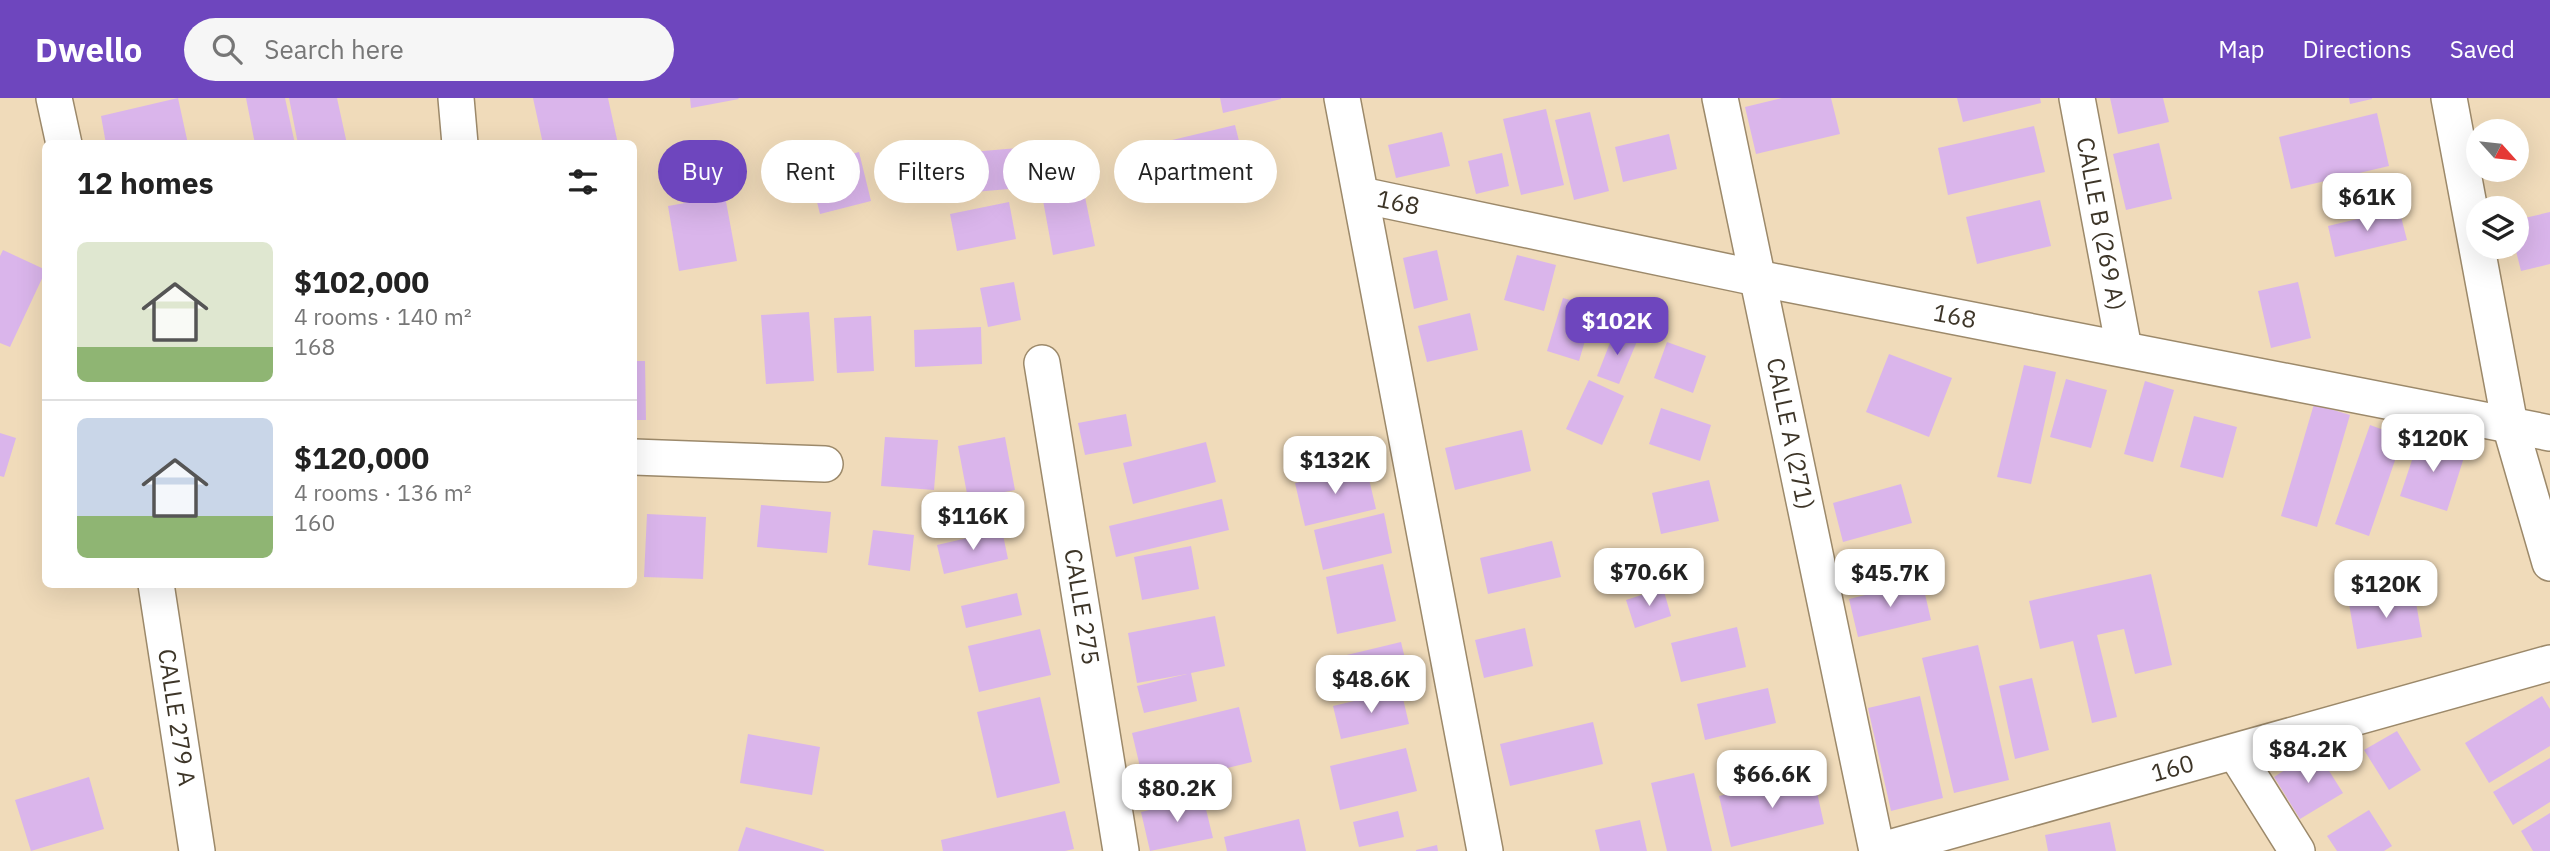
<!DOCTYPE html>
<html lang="en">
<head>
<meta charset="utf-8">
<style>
	body { margin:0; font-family:"IBM Plex Sans",sans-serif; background:#f6f6f6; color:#222; height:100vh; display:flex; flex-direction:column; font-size:26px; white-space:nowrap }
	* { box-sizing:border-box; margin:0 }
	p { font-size:23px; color:#767676 }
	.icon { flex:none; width:38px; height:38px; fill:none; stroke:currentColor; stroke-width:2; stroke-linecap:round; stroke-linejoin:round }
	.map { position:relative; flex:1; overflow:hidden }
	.side { position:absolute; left:42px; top:42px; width:595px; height:448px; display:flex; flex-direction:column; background:#fff; border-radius:10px; box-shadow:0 7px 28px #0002 }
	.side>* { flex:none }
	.hud { position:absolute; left:658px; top:42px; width:665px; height:63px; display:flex; gap:14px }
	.needle { width:46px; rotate:117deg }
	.buttons { position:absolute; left:2466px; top:21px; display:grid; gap:14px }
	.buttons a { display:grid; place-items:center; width:63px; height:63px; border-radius:50%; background:#fff; box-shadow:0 7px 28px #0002; font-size:35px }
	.price { position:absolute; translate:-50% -60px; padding:0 16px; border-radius:14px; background:#fff; color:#222; font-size:23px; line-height:46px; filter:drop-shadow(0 2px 4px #0008) }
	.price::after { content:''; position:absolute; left:50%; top:42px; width:21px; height:16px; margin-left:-10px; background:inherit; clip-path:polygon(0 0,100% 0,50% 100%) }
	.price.current { background:#6e46be; color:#fff }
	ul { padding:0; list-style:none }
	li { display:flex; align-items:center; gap:21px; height:175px; padding:0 35px }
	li+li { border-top:2px solid #e0e0e0 }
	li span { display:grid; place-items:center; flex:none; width:196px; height:140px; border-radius:10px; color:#555 }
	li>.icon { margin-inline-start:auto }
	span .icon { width:84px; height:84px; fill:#fffc; stroke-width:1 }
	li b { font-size:30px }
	h2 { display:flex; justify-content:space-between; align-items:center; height:84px; padding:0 35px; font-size:30px }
	.chip { padding:0 24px; border-radius:32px; background:#fff; box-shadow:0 7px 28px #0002; font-size:24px; line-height:63px }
	.chip.current { background:#6e46be; color:#fff }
	header { display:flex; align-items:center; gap:42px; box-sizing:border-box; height:98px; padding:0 35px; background:#6e46be; color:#fff }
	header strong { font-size:33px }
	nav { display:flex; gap:38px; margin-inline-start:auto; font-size:24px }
	.search { width:490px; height:63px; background:#f6f6f6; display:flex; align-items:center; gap:18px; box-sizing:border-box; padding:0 24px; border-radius:38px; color:#767676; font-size:26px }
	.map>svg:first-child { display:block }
</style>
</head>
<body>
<header>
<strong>Dwello</strong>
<div class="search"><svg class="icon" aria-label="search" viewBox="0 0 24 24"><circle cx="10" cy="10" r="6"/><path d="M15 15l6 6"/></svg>Search here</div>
<nav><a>Map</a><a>Directions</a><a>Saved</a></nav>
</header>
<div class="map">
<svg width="2550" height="753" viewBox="0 0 2550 753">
	<rect width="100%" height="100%" fill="#f0dbba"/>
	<path fill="#dab5eb" d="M 178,0 L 188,46 L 106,46 L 101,18 Z
		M 246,0 L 285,0 L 295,46 L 255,46 Z
		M 289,0 L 337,0 L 347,46 L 298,46 Z
		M 533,0 L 608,0 L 618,46 L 543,46 Z
		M 690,0 L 738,0 L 739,1 L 691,10 Z
		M 1220,0 L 1281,0 L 1281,1 L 1223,15 Z
		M 1782,0 L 1831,0 L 1840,36 L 1756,56 L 1745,9 Z
		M 1957,0 L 2040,0 L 2041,5 L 1963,24 Z
		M 2110,0 L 2163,0 L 2169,24 L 2118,36 Z
		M 2349,0 L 2372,0 L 2372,1 L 2350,6 Z
		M 1546,11 L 1564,87 L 1521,97 L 1503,21 Z
		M 1590,14 L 1609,93 L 1574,102 L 1555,22 Z
		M 2377,15 L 2389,68 L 2291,91 L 2279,39 Z
		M 1235,27 L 1247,75 L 1154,97 L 1143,49 Z
		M 2034,28 L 2045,74 L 1948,97 L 1938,50 Z
		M 1442,34 L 1450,68 L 1396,80 L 1388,47 Z
		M 1669,36 L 1677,71 L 1623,84 L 1615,49 Z
		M 2159,45 L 2172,101 L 2126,112 L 2113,56 Z
		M 1031,49 L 1034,89 L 974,94 L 971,54 Z
		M 859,54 L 871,103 L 820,116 L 808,68 Z
		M 1502,55 L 1509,88 L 1476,96 L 1468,63 Z
		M 1083,89 L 1095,148 L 1053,157 L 1042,97 Z
		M 725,98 L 737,163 L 679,173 L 668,108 Z
		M 2040,102 L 2051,148 L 1977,166 L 1966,119 Z
		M 1009,104 L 1016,141 L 957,153 L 950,116 Z
		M 2399,111 L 2407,142 L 2335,159 L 2328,128 Z
		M 2550,114 L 2550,166 L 2521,173 L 2515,149 L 2516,122 Z
		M 3,152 L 46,172 L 10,249 L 0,245 L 0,158 Z
		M 1437,152 L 1448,202 L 1414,211 L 1403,160 Z
		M 1517,157 L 1556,167 L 1544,213 L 1504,202 Z
		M 1014,184 L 1021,222 L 988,229 L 980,190 Z
		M 2298,184 L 2311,240 L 2271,250 L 2258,193 Z
		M 1563,200 L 1595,209 L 1579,263 L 1547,253 Z
		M 809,214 L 814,283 L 766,286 L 761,217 Z
		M 1470,215 L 1478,252 L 1427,264 L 1418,228 Z
		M 871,218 L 874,273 L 837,275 L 834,220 Z
		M 981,229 L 982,266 L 915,269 L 914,232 Z
		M 1615,232 L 1638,241 L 1619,286 L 1597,278 Z
		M 1667,244 L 1706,258 L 1693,295 L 1654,280 Z
		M 1889,256 L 1952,280 L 1929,339 L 1866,314 Z
		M 634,263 L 645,263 L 646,322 L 634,322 Z
		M 2024,267 L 2056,274 L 2031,386 L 1997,379 Z
		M 2066,281 L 2107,292 L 2091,350 L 2050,339 Z
		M 1589,282 L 1624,298 L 1602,347 L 1566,331 Z
		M 2145,283 L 2174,292 L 2153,364 L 2124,356 Z
		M 2314,306 L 2350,317 L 2317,429 L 2281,418 Z
		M 1661,310 L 1711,327 L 1700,363 L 1649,346 Z
		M 1126,316 L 1132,348 L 1085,357 L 1078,325 Z
		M 2194,318 L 2237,329 L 2223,380 L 2180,369 Z
		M 2370,327 L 2403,339 L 2369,438 L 2335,426 Z
		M 1522,332 L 1531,373 L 1455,392 L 1445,350 Z
		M 0,335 L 16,340 L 4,379 L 0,378 Z
		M 2420,338 L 2466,353 L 2447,413 L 2400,398 Z
		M 885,339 L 938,342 L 934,392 L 881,388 Z
		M 1005,339 L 1015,392 L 968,401 L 958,348 Z
		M 1206,344 L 1216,384 L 1133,406 L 1123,365 Z
		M 1366,368 L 1376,411 L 1305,428 L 1295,385 Z
		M 1709,382 L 1719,423 L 1661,436 L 1652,395 Z
		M 1901,386 L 1912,425 L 1843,444 L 1833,405 Z
		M 1222,401 L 1229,432 L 1116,459 L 1109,428 Z
		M 761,407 L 831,414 L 827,455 L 757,449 Z
		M 1384,415 L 1392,455 L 1323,472 L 1314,432 Z
		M 647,416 L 706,419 L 703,481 L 644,479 Z
		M 873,432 L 914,437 L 910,473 L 868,467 Z
		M 1002,432 L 1008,461 L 944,476 L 937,447 Z
		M 1552,443 L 1561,479 L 1488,496 L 1480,460 Z
		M 1191,448 L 1199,491 L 1142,502 L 1134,459 Z
		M 1383,466 L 1396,523 L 1337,536 L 1326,479 Z
		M 2151,476 L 2172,567 L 2135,576 L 2124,531 L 2097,537 L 2117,619 L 2092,625 L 2073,543 L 2040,551 L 2029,503 Z
		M 1922,483 L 1931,522 L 1858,539 L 1849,501 Z
		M 1663,490 L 1671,518 L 1635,530 L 1626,502 Z
		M 2414,493 L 2422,539 L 2357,551 L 2349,506 Z
		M 1017,495 L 1022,517 L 966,530 L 961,508 Z
		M 1215,518 L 1225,568 L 1191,575 L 1197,603 L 1144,615 L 1137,588 L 1187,576 L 1137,585 L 1128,535 Z
		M 1737,529 L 1746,569 L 1681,584 L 1671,545 Z
		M 1525,530 L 1533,568 L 1484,580 L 1475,542 Z
		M 1040,531 L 1051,577 L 979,594 L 968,548 Z
		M 1401,544 L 1409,577 L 1334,595 L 1326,562 Z
		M 1978,547 L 2009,682 L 1954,695 L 1922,560 Z
		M 2032,580 L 2049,652 L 2015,661 L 1999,588 Z
		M 1768,590 L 1776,625 L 1705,642 L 1697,606 Z
		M 1401,592 L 1409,626 L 1341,641 L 1333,608 Z
		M 1920,598 L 1943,700 L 1891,713 L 1868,610 Z
		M 2542,598 L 2550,611 L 2550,648 L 2489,685 L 2465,645 Z
		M 1040,599 L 1060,685 L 997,700 L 977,614 Z
		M 1239,609 L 1252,664 L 1145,690 L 1132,635 Z
		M 1593,624 L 1603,666 L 1510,688 L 1500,646 Z
		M 2397,633 L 2421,672 L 2389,692 L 2364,652 Z
		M 748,636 L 820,649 L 812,697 L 740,685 Z
		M 1406,650 L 1417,693 L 1340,712 L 1330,668 Z
		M 2316,652 L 2343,695 L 2300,721 L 2274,679 Z
		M 2550,660 L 2550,704 L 2513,727 L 2493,694 Z
		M 1694,675 L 1712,753 L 1667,753 L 1651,685 Z
		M 1813,676 L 1824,726 L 1731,749 L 1719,698 Z
		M 89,679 L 104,731 L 31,753 L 15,702 Z
		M 1203,699 L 1213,740 L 1150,753 L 1141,714 Z
		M 2369,712 L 2392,748 L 2384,753 L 2337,753 L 2327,738 Z
		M 1065,713 L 1074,751 L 1065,753 L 943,753 L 941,742 Z
		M 1398,713 L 1404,739 L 1359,749 L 1353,724 Z
		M 2550,715 L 2550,753 L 2533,753 L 2521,733 Z
		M 1299,721 L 1306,753 L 1227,753 L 1224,739 Z
		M 1640,722 L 1647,753 L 1600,753 L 1595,732 Z
		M 2110,724 L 2116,753 L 2048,753 L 2045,737 Z
		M 746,729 L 824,752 L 824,753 L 738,753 Z
		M 1437,747 L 1438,753 L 1416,753 L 1416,752 Z"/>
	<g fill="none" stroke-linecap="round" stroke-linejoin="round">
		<g stroke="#9c896a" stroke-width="38">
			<g id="minor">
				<path d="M 54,0 L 64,46"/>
				<path d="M 456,0 L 460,46"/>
				<path d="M 1342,0 L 1485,753"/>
				<path id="s1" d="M 1720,0 L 1877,753"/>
				<path id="s2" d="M 2077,0 L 2124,251"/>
				<path d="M 2449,0 L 2510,327 L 2550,465"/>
				<path id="s3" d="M 1361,97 L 1757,180 L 2550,335"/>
				<path id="s4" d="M 1042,265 L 1121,753"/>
				<path d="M 634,359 L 825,366"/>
				<path id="s5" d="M 156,486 L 197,753"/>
				<path d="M 2235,654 L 2297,753"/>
				<path id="s6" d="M 1878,753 L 2550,565"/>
			</g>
		</g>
		<use href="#minor" stroke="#fff" stroke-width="35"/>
	</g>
	<g text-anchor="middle" stroke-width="5" stroke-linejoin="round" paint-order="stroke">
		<g font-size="24" fill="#3d3528" stroke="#f0dbba">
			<text dy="8" stroke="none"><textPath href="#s3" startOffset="38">168</textPath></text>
			<text dy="8" stroke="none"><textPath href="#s2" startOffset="128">CALLE B (269 A)</textPath></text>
			<text dy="8" stroke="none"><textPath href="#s3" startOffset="606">168</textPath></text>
			<text dy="8" stroke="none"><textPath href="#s1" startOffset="343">CALLE A (271)</textPath></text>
			<text dy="8" stroke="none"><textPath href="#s4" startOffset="247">CALLE 275</textPath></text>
			<text dy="8" stroke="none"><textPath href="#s5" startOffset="135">CALLE 279 A</textPath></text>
			<text dy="8" stroke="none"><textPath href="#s6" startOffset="306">160</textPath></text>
		</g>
	</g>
</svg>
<div class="buttons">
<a><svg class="needle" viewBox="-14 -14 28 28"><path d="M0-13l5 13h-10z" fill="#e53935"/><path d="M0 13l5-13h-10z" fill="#767676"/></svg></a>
<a><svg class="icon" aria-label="layers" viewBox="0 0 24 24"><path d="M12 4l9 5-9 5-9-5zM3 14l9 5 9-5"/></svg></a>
</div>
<b class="price" style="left:2367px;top:135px">$61K</b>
<b class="price current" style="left:1617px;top:259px">$102K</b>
<b class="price" style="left:2433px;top:376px">$120K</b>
<b class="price" style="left:1335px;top:398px">$132K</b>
<b class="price" style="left:973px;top:454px">$116K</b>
<b class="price" style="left:1649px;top:510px">$70.6K</b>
<b class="price" style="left:1890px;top:511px">$45.7K</b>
<b class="price" style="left:2386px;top:522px">$120K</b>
<b class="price" style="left:1371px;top:617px">$48.6K</b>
<b class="price" style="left:2308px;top:687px">$84.2K</b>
<b class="price" style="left:1772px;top:712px">$66.6K</b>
<b class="price" style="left:1177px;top:726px">$80.2K</b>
<div class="hud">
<a class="chip current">Buy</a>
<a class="chip">Rent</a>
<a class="chip">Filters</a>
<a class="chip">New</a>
<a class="chip">Apartment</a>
</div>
<section class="side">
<h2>12 homes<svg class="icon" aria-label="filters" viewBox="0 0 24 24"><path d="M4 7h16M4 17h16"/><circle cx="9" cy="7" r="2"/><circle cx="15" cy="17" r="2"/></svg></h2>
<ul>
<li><span style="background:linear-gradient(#dfe7d0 75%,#8fb573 0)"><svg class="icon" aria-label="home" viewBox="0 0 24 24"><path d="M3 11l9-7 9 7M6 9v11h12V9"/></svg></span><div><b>$102,000</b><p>4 rooms · 140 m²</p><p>168</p></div></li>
<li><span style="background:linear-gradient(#c9d6e8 70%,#8fb573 0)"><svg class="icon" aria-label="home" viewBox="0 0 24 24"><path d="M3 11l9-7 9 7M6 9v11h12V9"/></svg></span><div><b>$120,000</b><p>4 rooms · 136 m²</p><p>160</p></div></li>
</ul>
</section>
</div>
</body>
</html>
